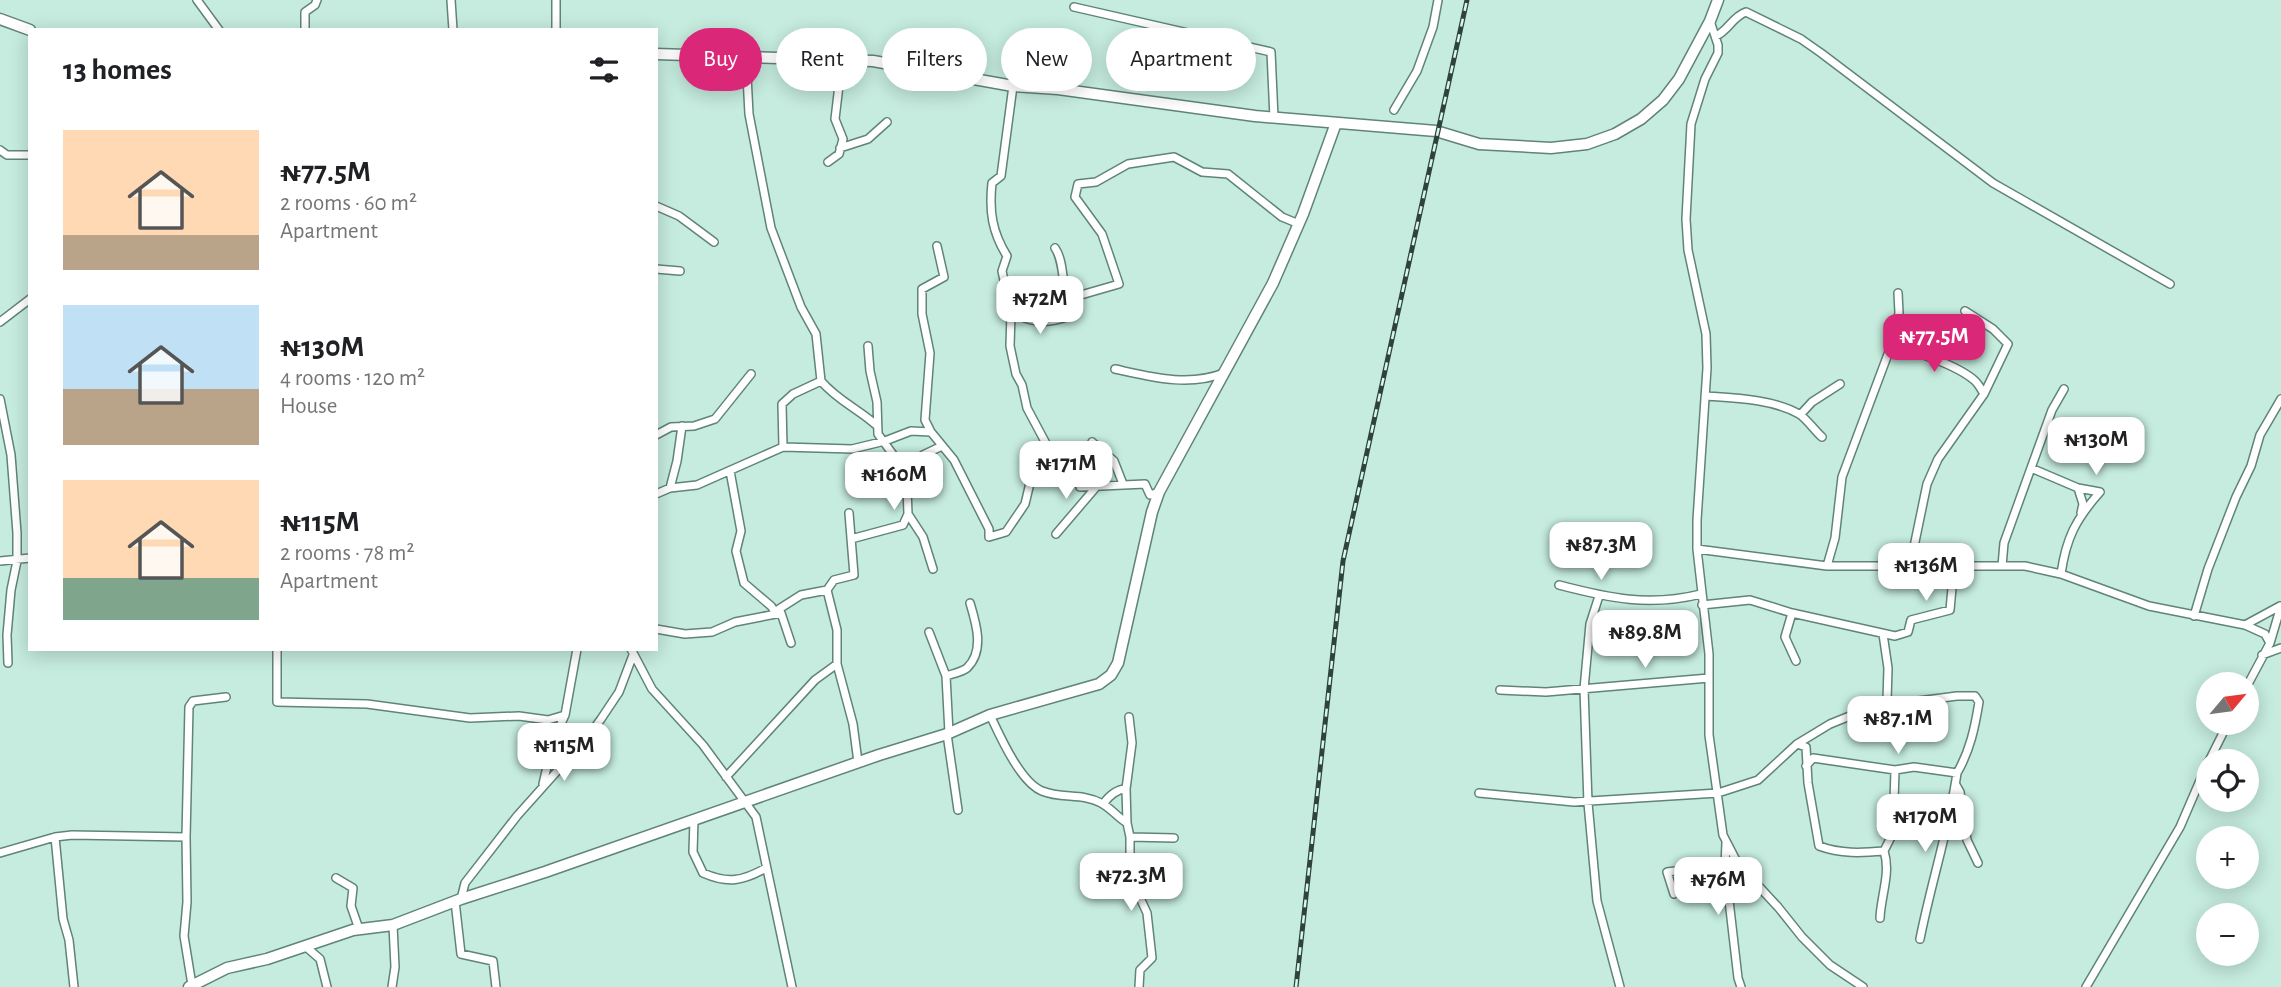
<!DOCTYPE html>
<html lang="en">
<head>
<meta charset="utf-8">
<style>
	body { margin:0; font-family:"Alegreya Sans",sans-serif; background:#f2f2f2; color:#202124; height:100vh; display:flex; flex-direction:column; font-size:26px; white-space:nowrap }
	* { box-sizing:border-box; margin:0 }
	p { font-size:23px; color:#757577 }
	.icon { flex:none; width:38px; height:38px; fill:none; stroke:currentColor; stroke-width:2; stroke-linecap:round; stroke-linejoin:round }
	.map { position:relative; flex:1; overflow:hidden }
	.details { position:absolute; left:28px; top:28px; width:630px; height:623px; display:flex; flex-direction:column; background:#fff; border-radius:0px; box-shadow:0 4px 18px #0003 }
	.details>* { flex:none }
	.banner { position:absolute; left:679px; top:28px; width:665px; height:63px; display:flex; gap:14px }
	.needle { width:46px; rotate:61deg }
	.buttons { position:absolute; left:2196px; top:672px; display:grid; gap:14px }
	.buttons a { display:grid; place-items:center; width:63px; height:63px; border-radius:50%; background:#fff; box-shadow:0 4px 18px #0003; font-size:35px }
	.price { position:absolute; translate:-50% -60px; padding:0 16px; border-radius:14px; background:#fff; color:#222; font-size:23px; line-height:46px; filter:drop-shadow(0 2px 4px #0008) }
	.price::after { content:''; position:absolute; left:50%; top:42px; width:21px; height:16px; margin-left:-10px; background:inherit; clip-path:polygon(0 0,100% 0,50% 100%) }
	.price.selected { background:#db2777; color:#fff }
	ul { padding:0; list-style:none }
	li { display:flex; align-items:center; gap:21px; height:175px; padding:0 35px }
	li span { display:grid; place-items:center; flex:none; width:196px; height:140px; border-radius:0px; color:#555 }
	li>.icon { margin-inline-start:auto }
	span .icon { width:84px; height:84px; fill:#fffc; stroke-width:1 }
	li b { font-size:30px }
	h2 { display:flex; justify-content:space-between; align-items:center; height:84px; padding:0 35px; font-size:30px }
	.tag { padding:0 24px; border-radius:32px; background:#fff; box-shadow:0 4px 18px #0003; font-size:24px; line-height:63px }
	.tag.selected { background:#db2777; color:#fff }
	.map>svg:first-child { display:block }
</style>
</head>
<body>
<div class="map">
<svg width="2281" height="987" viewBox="0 0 2281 987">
	<rect width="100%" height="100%" fill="#c5ecde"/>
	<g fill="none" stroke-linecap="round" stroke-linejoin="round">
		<g stroke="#608477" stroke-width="10">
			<path id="street" d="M 197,0 L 219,30
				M 451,0 L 453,30
				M 556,0 L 556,30
				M 1074,7 L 1271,52 L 1274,118
				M 1710,21 L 1718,45 L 1718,53 L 1705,79 L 1691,124 L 1686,219 L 1688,250 L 1706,334 L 1707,368 L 1697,520 L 1697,549 L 1709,654 L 1709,735 L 1723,835 L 1738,864 L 1778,907 L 1802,937 L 1830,965 L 1863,987
				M 305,30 L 305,12 L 315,5 L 317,0
				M 1716,36 C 1729,30 1732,17 1746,12 L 1801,39 L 1821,53 L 1993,183 L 2170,284
				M 746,57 L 749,114 L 771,228 L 801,307 L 816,334 L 821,381 L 793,394 L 782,404 L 783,447
				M 1013,86 L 1001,176 L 992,183 C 989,211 992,232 1007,256 L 1002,271 L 1011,313 L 1010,346 L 1016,374 L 1022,385 L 1027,408 L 1050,451 L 1068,461 L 1070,469 L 1079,479 L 1080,487 L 1145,484 L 1150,495 L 1159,492
				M 1394,110 L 1417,71 L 1433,27 L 1438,0
				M 840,148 L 868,139 L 887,122
				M 0,150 L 7,155 L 30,155
				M 828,162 L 839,154 L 843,139 L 835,119 L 842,60
				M 656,206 L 679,216 L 714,242
				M 1055,248 C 1064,261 1062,283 1067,299 L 1119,284 L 1102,234 L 1075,197 L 1078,184 L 1096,182 L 1128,164 L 1174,157 L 1202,172 L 1228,174 L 1282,217 L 1299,224
				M 656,269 L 680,271
				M 1011,313 C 1034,322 1045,325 1069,316
				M 0,322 L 30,299
				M 868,346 L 870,371 L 877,402 L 878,434 L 897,460 L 907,489 L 908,514 L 923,537 L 933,569
				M 1891,346 C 1912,349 1958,366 1974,380 C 1978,383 1981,389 1984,394
				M 1115,369 C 1152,377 1188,387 1224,373
				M 821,381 C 837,400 858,409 876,425
				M 1705,396 C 1734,398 1773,399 1799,414 C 1806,418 1815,431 1822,437
				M 0,399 L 11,455 L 17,533 L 17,561 L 11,590 L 7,635 L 8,663
				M 1801,414 L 1812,402 L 1840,384
				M 931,432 L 954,460 L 989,529 L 989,537 L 1006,532 L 1025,504 L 1030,483 L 1028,463
				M 656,435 L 671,427 L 694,426 L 715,419 L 751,374
				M 1092,442 L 1114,461 L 1123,484
				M 730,471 L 741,531 L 736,551 L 744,583 L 771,606 L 776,613
				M 902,476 L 923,455 L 942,446
				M 670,488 L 677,461 L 682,426
				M 2078,488 L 2083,504 L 2081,513
				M 656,494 L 670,488 L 697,485 L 783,447 L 852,449 L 885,441 L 911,431 L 931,432 L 925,420 L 930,353 L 922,314 L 922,289 L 944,277 L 937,246
				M 1056,534 L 1097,486
				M 851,539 L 903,525 L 908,514
				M 1697,549 L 1827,566 L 2025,566 L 2061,574 L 2149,606 L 2245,625 L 2265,634 L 2270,643 L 2247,686
				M 0,561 L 30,558
				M 1827,566 L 1835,538 L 1842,477 L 1891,346 L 1899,313 L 1898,293
				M 1910,566 L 1927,484 L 1938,459 L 1984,394 L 2008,344 L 1993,329 L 1965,311
				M 2002,566 L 2004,543 L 2031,468
				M 2061,574 C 2066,538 2076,519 2100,492 L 2078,488 L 2031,468 L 2052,410 L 2064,389
				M 1559,585 C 1609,598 1649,607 1701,594
				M 827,590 L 834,580 L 854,575 L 849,513
				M 1599,596 L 1590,624 L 1584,689 L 1588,803 L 1597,901 L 1620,987
				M 1702,605 L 1750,600 L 1792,613 L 1785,637 L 1796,661
				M 1792,613 L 1895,636 L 1908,632 L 1911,620 L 1950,610 L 1954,566
				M 2194,616 L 2208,569 L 2236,497 L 2251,466 L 2260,435 L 2281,399
				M 2245,625 L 2280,606
				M 656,629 L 685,634 L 712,632 L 735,622 L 781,613 L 791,643
				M 929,632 L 946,676 L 949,733
				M 2270,643 L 2281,606
				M 277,649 L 277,702 L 367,704 L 470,718 L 519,716 L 548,720 L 565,715
				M 631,649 L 652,689 L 703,745 L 756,817 L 792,987
				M 2262,655 L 2281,648
				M 837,664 L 853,724 L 858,762
				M 946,676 C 952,674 962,672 967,668 C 985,651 976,623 970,603
				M 1500,690 L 1546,692 L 1709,678
				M 1887,701 L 1895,704 L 1957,696 L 1975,696 L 1979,702 C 1975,727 1970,751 1957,773 L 1914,767 L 1895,770
				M 990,715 C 1000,736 1020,782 1042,791 C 1061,799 1083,793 1101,803 C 1111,808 1117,817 1127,823 L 1130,837 L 1174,838
				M 947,734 L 958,810
				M 1797,744 L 1806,747 L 1808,783 L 1819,846 C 1841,854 1861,853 1884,851 C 1891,873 1881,895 1880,918
				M 2209,761 L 2228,723
				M 1806,766 L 1813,758 L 1895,770 L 1893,833 L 1884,851
				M 726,777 L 815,680 L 837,664 L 837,630 L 827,590 L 801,595 L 779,609 L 781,613
				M 543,784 L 553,741 L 565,715 L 577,649
				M 1956,785 L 1960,792 L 1967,840 L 1978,863
				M 1126,789 L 1127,823
				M 1479,793 L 1574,802 L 1718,793 L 1758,780 L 1797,744 L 1830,724 L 1887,701 L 1888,668 L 1883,634
				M 1103,804 C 1109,796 1116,789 1126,789 L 1132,743 L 1129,717
				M 694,820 L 693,852 L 703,873 C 728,884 743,881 766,868
				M 55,837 L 63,919 L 69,940 L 74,987
				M 186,837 L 189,707 L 193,701 L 226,697
				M 1130,837 L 1130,876 L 1147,913 L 1152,958 L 1140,970 L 1139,987
				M 1726,843 L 1725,866 L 1738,978 L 1741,987
				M 0,853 L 55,837 L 72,835 L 186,837 L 187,902 L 184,936 L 192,985
				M 336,878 L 353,888 L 351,906 L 359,929
				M 1674,894 L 1667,872 L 1725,865
				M 461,899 L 465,883 L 517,816 L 559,769 L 573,757 L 601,719 L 619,692 L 633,655
				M 455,901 L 461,954 L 493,961 L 496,987
				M 1920,939 C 1931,883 1949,829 1957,773
				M 305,946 L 320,959 L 327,987
				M 392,987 L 395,967 L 393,925
				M 2086,987 L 2180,827 L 2208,762"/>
		</g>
		<g stroke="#608477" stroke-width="13">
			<path id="secondary" d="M 0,19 L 30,30
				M 656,54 L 873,61 L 1013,86 L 1058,89 L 1255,116 L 1436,131 L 1479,144 L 1551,148 L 1587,144 L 1615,134 L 1641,119 L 1663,100 L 1679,79 L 1710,21 L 1718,0
				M 189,987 L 227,968 L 267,959 L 353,930 L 393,925 L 461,899 L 545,872 L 879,755 L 947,734 L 990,715 L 1099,684 L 1111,675 L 1118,663 L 1152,512 L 1159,492 L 1273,283 L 1303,214 L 1336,123"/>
		</g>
		<use href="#street" stroke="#fff" stroke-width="7"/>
		<use href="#secondary" stroke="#fff" stroke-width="10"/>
		<g stroke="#2f433c" stroke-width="5">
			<path id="rail" d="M 1296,987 L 1343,561 L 1467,0"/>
		</g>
		<use href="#rail" stroke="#d2f9eb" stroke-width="2.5" stroke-dasharray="8" stroke-linecap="butt"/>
	</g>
</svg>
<div class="buttons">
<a><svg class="needle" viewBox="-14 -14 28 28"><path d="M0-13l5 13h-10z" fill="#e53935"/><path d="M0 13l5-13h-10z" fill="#757577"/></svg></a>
<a><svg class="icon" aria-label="locate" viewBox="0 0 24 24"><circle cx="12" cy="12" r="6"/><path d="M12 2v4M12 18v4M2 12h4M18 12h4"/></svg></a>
<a>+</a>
<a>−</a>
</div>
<b class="price" style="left:1040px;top:336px">₦72M</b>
<b class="price selected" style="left:1934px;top:374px">₦77.5M</b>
<b class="price" style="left:2096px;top:477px">₦130M</b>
<b class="price" style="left:1066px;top:501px">₦171M</b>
<b class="price" style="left:894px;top:512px">₦160M</b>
<b class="price" style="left:1601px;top:582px">₦87.3M</b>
<b class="price" style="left:1926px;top:603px">₦136M</b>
<b class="price" style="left:1645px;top:670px">₦89.8M</b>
<b class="price" style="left:1898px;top:756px">₦87.1M</b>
<b class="price" style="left:564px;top:783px">₦115M</b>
<b class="price" style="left:1925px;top:854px">₦170M</b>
<b class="price" style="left:1131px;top:913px">₦72.3M</b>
<b class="price" style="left:1718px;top:917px">₦76M</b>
<div class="banner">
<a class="tag selected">Buy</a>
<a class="tag">Rent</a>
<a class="tag">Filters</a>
<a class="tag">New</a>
<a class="tag">Apartment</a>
</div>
<section class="details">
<h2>13 homes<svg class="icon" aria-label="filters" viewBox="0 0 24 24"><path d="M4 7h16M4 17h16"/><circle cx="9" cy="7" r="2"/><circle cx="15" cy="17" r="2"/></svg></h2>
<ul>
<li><span style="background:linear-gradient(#ffd9b3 75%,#b9a48a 0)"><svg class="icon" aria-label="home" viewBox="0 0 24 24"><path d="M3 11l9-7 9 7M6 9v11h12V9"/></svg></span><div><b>₦77.5M</b><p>2 rooms · 60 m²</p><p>Apartment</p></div></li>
<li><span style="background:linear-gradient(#bfe0f5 60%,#b9a48a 0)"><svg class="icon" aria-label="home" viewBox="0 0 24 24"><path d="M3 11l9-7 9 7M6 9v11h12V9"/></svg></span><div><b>₦130M</b><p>4 rooms · 120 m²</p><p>House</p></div></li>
<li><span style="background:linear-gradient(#ffd9b3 70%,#7fa58c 0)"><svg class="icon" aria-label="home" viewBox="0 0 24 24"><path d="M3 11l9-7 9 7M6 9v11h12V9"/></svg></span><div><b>₦115M</b><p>2 rooms · 78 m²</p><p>Apartment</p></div></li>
</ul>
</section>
</div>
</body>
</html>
